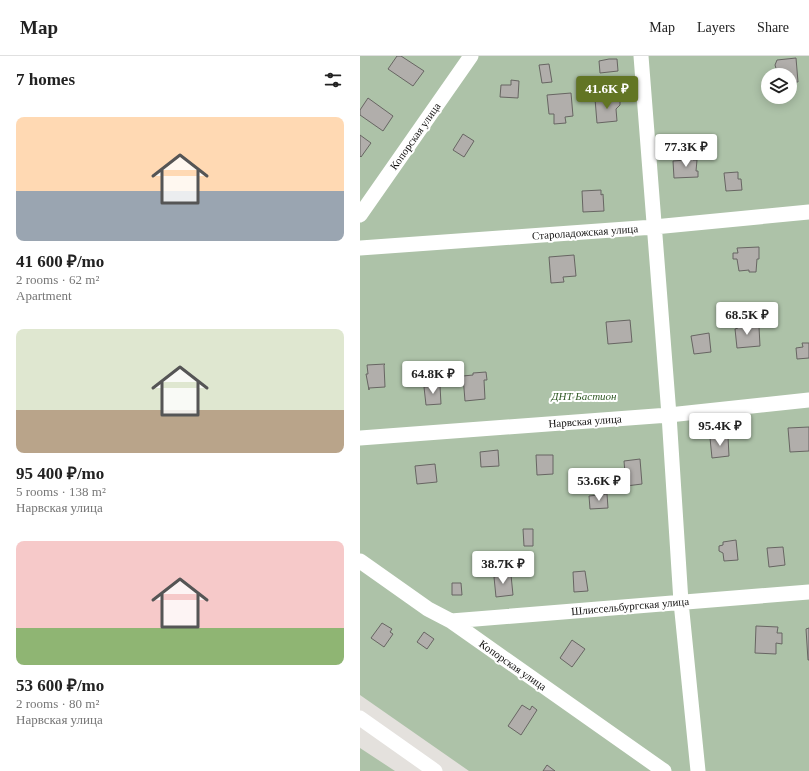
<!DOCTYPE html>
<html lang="en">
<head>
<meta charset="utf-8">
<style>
	body { margin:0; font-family:"Times New Roman",serif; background:#f2f2f2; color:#222; height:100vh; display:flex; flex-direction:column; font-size:15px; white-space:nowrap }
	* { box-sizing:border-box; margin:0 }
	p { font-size:13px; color:#767676 }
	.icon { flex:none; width:22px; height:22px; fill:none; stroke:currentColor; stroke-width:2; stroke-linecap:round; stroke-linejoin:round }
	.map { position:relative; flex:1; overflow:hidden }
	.details { display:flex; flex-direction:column; background:#fff; width:360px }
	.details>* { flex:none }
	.fabs { position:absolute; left:401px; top:12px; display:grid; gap:8px }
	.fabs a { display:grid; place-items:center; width:36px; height:36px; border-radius:50%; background:#fff; box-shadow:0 2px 10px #0003; font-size:20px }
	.price { position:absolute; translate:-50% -34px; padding:0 9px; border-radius:4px; background:#fff; color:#222; font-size:13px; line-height:26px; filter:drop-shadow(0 1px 2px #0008) }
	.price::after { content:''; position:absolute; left:50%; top:24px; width:12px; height:9px; margin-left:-6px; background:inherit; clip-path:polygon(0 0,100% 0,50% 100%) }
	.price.on { background:#627524; color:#fff }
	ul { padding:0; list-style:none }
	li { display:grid; align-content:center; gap:8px; height:212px; padding:0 16px }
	li span { display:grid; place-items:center; height:124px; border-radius:8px; color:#555 }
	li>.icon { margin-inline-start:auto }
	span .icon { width:72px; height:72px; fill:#fffc; stroke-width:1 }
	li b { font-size:17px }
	h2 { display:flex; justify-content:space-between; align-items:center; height:48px; padding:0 16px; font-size:17px }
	header { display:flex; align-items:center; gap:24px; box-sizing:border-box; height:56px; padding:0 20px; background:#fff; border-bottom:1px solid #e0e0e0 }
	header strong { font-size:19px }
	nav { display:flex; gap:22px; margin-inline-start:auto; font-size:14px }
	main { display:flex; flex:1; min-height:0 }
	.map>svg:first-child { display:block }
</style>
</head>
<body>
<header>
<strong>Map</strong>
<nav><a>Map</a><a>Layers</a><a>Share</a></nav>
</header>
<main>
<section class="details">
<h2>7 homes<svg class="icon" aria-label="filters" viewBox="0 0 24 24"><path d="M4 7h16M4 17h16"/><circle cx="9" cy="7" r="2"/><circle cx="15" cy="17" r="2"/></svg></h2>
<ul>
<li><span style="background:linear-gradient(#ffd9b3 60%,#9aa5b1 0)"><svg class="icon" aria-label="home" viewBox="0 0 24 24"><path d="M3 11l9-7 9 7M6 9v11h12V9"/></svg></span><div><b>41 600 ₽/mo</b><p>2 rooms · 62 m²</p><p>Apartment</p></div></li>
<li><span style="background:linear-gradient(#dfe7d0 65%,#b9a48a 0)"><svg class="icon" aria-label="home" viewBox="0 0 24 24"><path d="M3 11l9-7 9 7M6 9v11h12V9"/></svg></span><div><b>95 400 ₽/mo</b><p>5 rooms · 138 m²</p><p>Нарвская улица</p></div></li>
<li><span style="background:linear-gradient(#f6c9c9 70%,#8fb573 0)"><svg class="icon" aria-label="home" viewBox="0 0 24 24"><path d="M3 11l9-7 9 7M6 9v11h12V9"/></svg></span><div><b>53 600 ₽/mo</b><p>2 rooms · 80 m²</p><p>Нарвская улица</p></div></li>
</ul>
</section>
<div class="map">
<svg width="449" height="715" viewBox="0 0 449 715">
	<rect width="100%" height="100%" fill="#e4e1dd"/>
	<path fill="#adc2a8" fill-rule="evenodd" d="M 0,0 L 449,0 L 449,715 L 109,715 L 0,639 ZM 408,19 L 430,19 L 430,41 L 408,41 Z
		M 0,692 L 35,715 L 0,715 Z"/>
	<path fill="#b1aeab" stroke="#676562" d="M 37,0 L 41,0 L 64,15 L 53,30 L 28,13 Z
		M 436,2 L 438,26 L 430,26 L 430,19 L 418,19 L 415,9 L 417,4 Z
		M 249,3 L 257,3 L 258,15 L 240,17 L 239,5 Z
		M 189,8 L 192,26 L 182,27 L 179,9 Z
		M 151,24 L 159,25 L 158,42 L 140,41 L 141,29 L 151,29 Z
		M 211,37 L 213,60 L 205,61 L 206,67 L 194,68 L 194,58 L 189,58 L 187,39 Z
		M 255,41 L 260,45 L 260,49 L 256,53 L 257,65 L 237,67 L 235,43 Z
		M 8,42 L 33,60 L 23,75 L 0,59 L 0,54 Z
		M 103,78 L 114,85 L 104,101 L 93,94 Z
		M 0,79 L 11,87 L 1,101 L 0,100 Z
		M 333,100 L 333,104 L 337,104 L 336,115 L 338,115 L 338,121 L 314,122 L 313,105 L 326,104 L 326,101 Z
		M 378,116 L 378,123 L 381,123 L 382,134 L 366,135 L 364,117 Z
		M 241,134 L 241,139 L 243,138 L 244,155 L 223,156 L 222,135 Z
		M 399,191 L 399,203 L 397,203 L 396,216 L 389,216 L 389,214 L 379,215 L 377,203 L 373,203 L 373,197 L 378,197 L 377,192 Z
		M 214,199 L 216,220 L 203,221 L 204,226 L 191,227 L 189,201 Z
		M 270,264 L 272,286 L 248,288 L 246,266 Z
		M 387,267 L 387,271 L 399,271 L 400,290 L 377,292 L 375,273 L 378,272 L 378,268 Z
		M 349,277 L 351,296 L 334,298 L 331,280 Z
		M 442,287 L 449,287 L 449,302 L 437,303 L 436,292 L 443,291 Z
		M 25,308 L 24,309 L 25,331 L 9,332 L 9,334 L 6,318 L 8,318 L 7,309 Z
		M 126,316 L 127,324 L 124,324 L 125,343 L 105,345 L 103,320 L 113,319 L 113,317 Z
		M 80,330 L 81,348 L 66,349 L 64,331 Z
		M 449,371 L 449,395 L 430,396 L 428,372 Z
		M 368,381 L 369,400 L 352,402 L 350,382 Z
		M 138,394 L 139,410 L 121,411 L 120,396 Z
		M 176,399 L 193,399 L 193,418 L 177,419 Z
		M 280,403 L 282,428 L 266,430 L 264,405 Z
		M 75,408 L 77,426 L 57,428 L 55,410 Z
		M 247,438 L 248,452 L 230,453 L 229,440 Z
		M 163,473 L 173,473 L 173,490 L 164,490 Z
		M 376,484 L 378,504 L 364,505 L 363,497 L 359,495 L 359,490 L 363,489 L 363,486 Z
		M 423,491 L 425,509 L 409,511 L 407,492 Z
		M 225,515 L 228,535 L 214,536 L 213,516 Z
		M 140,516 L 145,516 L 145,520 L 151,519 L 153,539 L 136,541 L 134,521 L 140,520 Z
		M 92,527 L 101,527 L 102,539 L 92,539 Z
		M 22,567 L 32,573 L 30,576 L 33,578 L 24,591 L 11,582 Z
		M 396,570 L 418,571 L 417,577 L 422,577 L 422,588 L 416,587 L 416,598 L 395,597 Z
		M 449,572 L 449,604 L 448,604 L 446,573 Z
		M 64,576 L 74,583 L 67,593 L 57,586 Z
		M 212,584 L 225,593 L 212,611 L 200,602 Z
		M 162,649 L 170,654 L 172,650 L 177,654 L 161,679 L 148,670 Z
		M 187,709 L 195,715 L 183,715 Z"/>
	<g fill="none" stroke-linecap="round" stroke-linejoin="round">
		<path stroke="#fff" stroke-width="15" d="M 281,0 L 309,359 L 321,546 L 338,715
			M 0,159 L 111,0
			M 0,192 L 294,171 L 449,156
			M 0,382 L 309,359 L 449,344
			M 0,505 L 68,553 L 91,565 L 304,715
			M 91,565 L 449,536
			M 0,662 L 75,715"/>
	</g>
	<g text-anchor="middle" stroke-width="4" stroke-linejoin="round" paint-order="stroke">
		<g font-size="11" fill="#121110" stroke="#fff">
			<text transform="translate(55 80) rotate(-55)" y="4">Копорская улица</text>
			<text transform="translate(225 176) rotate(-4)" y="4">Староладожская улица</text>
			<text transform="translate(225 365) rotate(-4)" y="4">Нарвская улица</text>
			<text transform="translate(270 550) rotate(-5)" y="4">Шлиссельбургская улица</text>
			<text transform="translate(153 609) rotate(35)" y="4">Копорская улица</text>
		</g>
		<g font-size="11" font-style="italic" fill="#315a26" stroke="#fff">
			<text x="224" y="344">ДНТ Бастион</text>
		</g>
	</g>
</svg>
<div class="fabs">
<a><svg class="icon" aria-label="layers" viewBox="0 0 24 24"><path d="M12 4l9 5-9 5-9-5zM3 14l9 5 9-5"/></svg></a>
</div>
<b class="price on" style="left:247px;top:54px">41.6K ₽</b>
<b class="price" style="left:326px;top:112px">77.3K ₽</b>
<b class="price" style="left:387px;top:280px">68.5K ₽</b>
<b class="price" style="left:73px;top:339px">64.8K ₽</b>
<b class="price" style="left:360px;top:391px">95.4K ₽</b>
<b class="price" style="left:239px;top:446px">53.6K ₽</b>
<b class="price" style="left:143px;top:529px">38.7K ₽</b>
</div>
</main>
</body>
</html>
